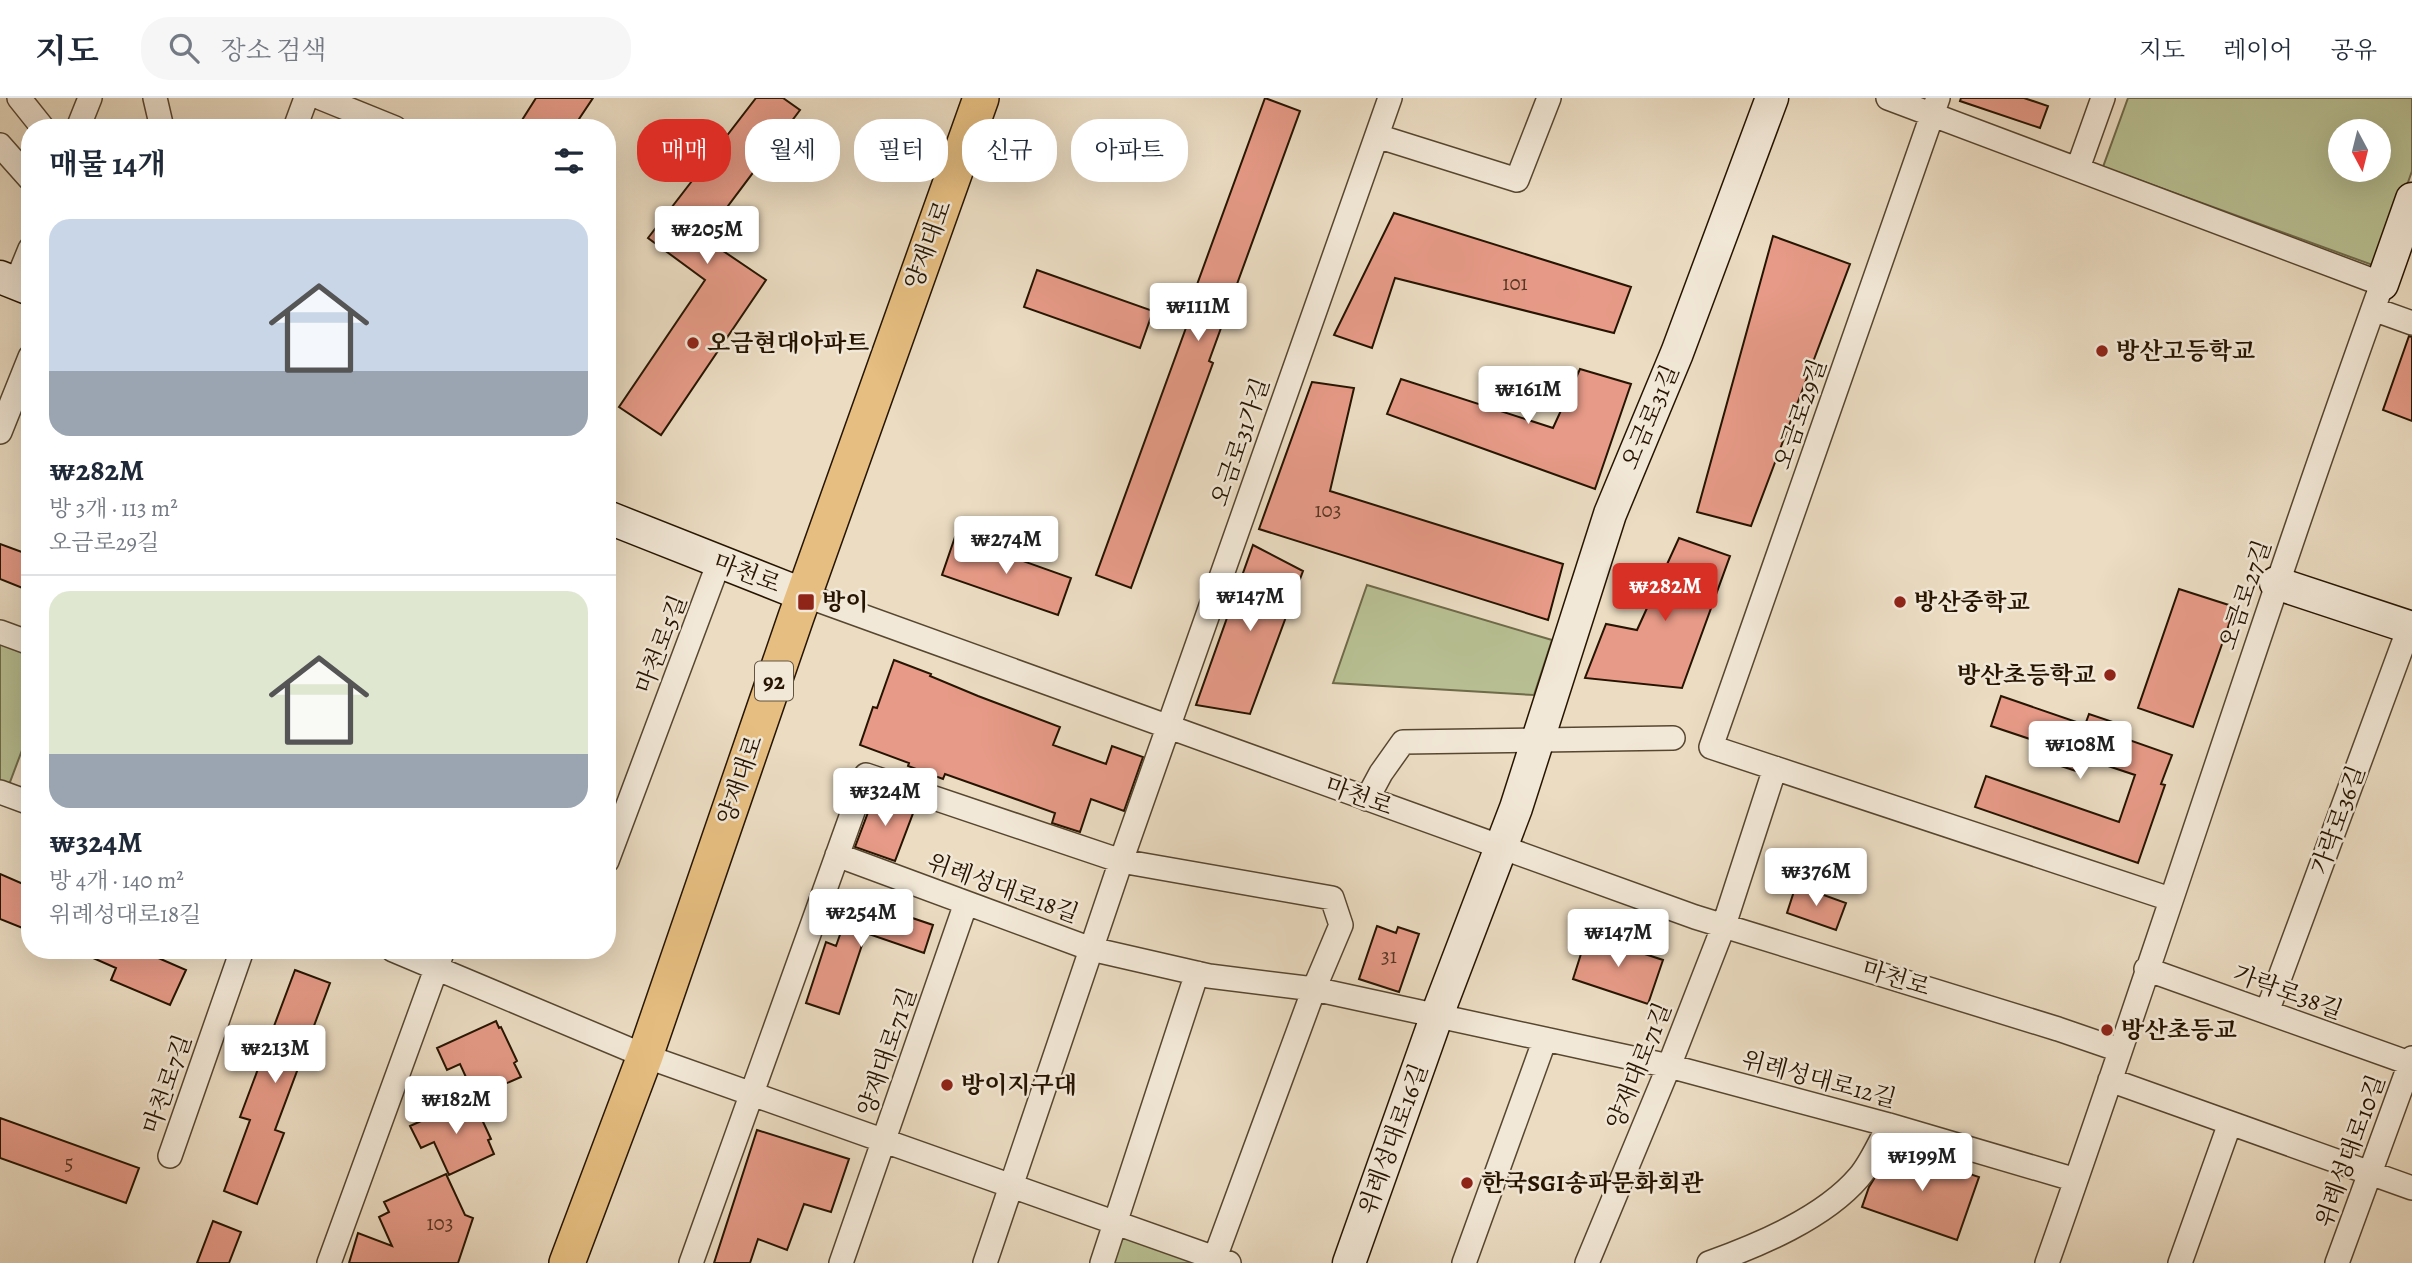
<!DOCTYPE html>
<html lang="ko">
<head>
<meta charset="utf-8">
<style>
	body { margin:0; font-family:Alegreya,"Noto Serif KR",serif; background:#f6f6f7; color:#1f2937; height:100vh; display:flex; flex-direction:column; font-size:26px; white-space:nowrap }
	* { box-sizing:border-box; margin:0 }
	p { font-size:23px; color:#747a83 }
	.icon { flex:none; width:38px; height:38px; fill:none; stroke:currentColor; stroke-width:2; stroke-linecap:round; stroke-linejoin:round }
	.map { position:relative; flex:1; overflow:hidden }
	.panel { position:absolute; left:21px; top:21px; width:595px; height:840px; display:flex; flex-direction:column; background:#fff; border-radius:28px; box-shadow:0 7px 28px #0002 }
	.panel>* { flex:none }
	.top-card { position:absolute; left:637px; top:21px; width:665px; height:63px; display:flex; gap:14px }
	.needle { width:46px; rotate:173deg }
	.fabs { position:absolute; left:2328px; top:21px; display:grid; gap:14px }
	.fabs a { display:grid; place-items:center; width:63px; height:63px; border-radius:50%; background:#fff; box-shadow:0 7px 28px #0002; font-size:35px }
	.price { position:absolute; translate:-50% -60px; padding:0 16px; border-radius:7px; background:#fff; color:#222; font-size:23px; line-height:46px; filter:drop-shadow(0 2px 4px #0008) }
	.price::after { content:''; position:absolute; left:50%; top:42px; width:21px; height:16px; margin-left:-10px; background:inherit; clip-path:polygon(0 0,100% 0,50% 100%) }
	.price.selected { background:#d93025; color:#fff }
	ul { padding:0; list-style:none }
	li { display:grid; align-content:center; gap:14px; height:371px; padding:0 28px }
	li+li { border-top:2px solid #e0e1e3 }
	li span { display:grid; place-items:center; height:217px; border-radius:21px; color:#555 }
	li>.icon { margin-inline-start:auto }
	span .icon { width:126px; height:126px; fill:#fffc; stroke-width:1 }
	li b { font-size:30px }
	h2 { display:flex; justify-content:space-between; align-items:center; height:84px; padding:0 28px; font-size:30px }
	.chip { padding:0 24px; border-radius:28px; background:#fff; box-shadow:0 7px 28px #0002; font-size:24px; line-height:63px }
	.chip.selected { background:#d93025; color:#fff }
	header { display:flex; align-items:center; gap:42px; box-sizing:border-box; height:98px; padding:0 35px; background:#fff; border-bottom:2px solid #e0e1e3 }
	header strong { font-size:33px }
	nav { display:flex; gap:38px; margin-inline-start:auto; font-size:24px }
	.search { width:490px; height:63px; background:#f6f6f7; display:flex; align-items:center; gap:18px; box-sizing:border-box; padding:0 24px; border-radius:28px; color:#747a83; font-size:26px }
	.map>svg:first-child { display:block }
</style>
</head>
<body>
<header>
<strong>지도</strong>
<div class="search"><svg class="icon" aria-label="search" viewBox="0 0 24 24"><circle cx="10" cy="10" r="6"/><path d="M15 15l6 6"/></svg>장소 검색</div>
<nav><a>지도</a><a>레이어</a><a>공유</a></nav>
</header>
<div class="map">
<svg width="2412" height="1165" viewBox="0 0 2412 1165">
	<rect width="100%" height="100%" fill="#ebdcc2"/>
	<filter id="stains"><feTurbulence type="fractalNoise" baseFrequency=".00286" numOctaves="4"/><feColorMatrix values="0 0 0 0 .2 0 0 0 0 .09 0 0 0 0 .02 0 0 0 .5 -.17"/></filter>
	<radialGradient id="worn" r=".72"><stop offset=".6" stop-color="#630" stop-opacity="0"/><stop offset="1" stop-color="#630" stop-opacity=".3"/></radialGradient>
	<path fill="#b8c093" stroke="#6f6a4a" stroke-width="2" fill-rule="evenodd" d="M 2128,0 L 2412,0 L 2412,73 L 2378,169 L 2103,69 ZM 2340,33 L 2378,33 L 2378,72 L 2340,72 Z
		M 1367,487 L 1552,542 L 1534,597 L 1333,585 Z
		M 0,534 L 30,545 L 30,631 L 7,692 L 0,690 Z
		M 1123,1129 L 1204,1165 L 1111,1165 Z"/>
	<path fill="#e69a87" stroke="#261400" stroke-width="2" d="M 536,0 L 593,0 L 573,30 L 517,30 Z
		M 756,0 L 783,0 L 800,12 L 704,140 L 766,182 L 661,337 L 619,309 L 705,182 L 648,140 Z
		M 1265,0 L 1300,13 L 1209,263 L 1213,265 L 1131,490 L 1096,477 L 1187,227 L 1183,225 Z
		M 1961,0 L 2024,0 L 2048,8 L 2040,30 L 1960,3 Z
		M 1394,115 L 1631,189 L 1614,235 L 1395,180 L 1372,250 L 1334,237 Z
		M 1773,138 L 1850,166 L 1751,428 L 1697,414 Z
		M 1037,172 L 1153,213 L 1140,250 L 1024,209 Z
		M 2409,238 L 2412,239 L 2412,323 L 2383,312 Z
		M 1580,271 L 1631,286 L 1595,391 L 1387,316 L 1401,281 L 1553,330 Z
		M 1312,284 L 1354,290 L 1330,393 L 1563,466 L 1548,522 L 1259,431 Z
		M 955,439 L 1071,480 L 1058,517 L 942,477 Z
		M 1679,440 L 1730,458 L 1682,590 L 1585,580 L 1606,526 L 1637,532 Z
		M 0,446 L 30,457 L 30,493 L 0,481 Z
		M 1253,447 L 1303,473 L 1250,616 L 1196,607 Z
		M 2179,491 L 2235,509 L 2193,629 L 2138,610 Z
		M 894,562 L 931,576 L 930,578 L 978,598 L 1060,629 L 1053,647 L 1106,666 L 1112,648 L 1143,659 L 1124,713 L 1091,701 L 1080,734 L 1052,725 L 1055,715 L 945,676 L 943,681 L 908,668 L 909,665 L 860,647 L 873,609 L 877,610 Z
		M 2001,598 L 2085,627 L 2089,616 L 2113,624 L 2109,635 L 2172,657 L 2161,686 L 2165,687 L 2138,765 L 1975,709 L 1986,678 L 2119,724 L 2135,677 L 2087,661 L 2082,675 L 2052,665 L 2057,650 L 1991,628 Z
		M 875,696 L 915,710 L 895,763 L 855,749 Z
		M 0,776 L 30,789 L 30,833 L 0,821 Z
		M 1796,787 L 1846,805 L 1836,832 L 1787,815 Z
		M 853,800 L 933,827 L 924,855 L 866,835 L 839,916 L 806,905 L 826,844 L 836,848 Z
		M 1377,828 L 1396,835 L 1398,829 L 1419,836 L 1399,894 L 1359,881 Z
		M 1587,837 L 1663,862 L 1648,906 L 1573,881 Z
		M 75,852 L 140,852 L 186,872 L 170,907 L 111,882 L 116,870 Z
		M 295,872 L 330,885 L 275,1032 L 284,1035 L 257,1106 L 224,1093 L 250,1022 L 240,1019 Z
		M 496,923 L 499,930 L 501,929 L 517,963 L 514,965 L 521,979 L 475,999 L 460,966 L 447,972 L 437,950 Z
		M 472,1000 L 491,1041 L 488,1042 L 494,1056 L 449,1077 L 434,1044 L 421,1050 L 410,1028 Z
		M 0,1020 L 139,1070 L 126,1105 L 0,1060 Z
		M 757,1032 L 849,1061 L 831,1114 L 804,1106 L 787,1152 L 758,1141 L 750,1165 L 714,1165 Z
		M 1893,1050 L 1979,1079 L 1957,1142 L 1862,1109 L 1869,1089 Z
		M 446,1076 L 465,1117 L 473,1120 L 458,1165 L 349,1165 L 358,1135 L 392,1148 L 379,1119 L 389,1114 L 384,1104 Z
		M 213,1123 L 241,1134 L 229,1165 L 197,1165 Z"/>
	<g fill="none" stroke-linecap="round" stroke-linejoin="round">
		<g stroke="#574630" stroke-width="26">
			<path id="street" d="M 19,0 L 43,30
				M 155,0 L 162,30
				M 321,0 L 395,30
				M 1888,0 L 2382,186 C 2265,510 2162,840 2047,1165
				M 1938,0 L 1711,649 L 2170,801
				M 78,30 L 90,0
				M 295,30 L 306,0
				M 1377,38 L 1517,82 L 1549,0
				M 0,47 L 30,81
				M 2078,70 L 2103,0
				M 16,185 L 30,151
				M 2373,211 L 2412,225
				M 0,334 L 30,259
				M 804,497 L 1695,819 L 2058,931 L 2119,952
				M 0,534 L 30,545
				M 0,694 L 30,705
				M 1367,701 L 1381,675 L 1403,644 L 1673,640
				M 837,757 L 1091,851 L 1209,878 L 1314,891 L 1669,968 L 1889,1027 L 2076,1082
				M 607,763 L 719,464
				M 393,852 L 645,958 L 1229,1165
				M 2146,871 L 2412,966
				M 2267,914 L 2409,530
				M 2110,982 L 2412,1090
				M 170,1058 L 242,852
				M 329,1165 L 443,852
				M 691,1165 L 866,677 L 1121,763 L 1332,800 L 1341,827 L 1314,891 L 1213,1165
				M 841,1165 L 966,805
				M 985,1165 L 1121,763 L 1390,0
				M 1102,1165 L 1197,875
				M 1464,1165 L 1545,941
				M 1587,1165 L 1669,968 L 1724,827 L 1775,670
				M 1709,1165 C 1759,1147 1824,1120 1859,1079 C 1871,1065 1880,1044 1889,1027
				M 2180,1165 L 2230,1025
				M 2337,1165 L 2412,960"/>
		</g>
		<g stroke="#261400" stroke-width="35">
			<path id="secondary" d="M 0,179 L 30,191
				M 2382,186 L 2412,101
				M 607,419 L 804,497
				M 2276,485 L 2412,530
				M 1349,1165 L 1437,917 L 1516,710 L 1610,416 L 1677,255 L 1772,0"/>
		</g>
		<g stroke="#261400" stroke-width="38">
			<path id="primary" d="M 567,1165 L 645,958 L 796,519 L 981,0"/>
		</g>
		<use href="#street" stroke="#f2e8d7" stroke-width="23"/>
		<use href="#secondary" stroke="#f2e8d7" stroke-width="32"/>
		<use href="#primary" stroke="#e6be81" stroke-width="35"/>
	</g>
	<g fill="#8f2418" stroke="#f2e8d7" stroke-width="2.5">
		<circle cx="693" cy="245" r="7"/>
		<circle cx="2102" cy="253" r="7"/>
		<rect x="797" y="495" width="18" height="18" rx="3.5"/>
		<circle cx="1900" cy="504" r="7"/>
		<circle cx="2110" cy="577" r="7"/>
		<circle cx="2107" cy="932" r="7"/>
		<circle cx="947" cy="987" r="7"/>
		<circle cx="1467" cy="1085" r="7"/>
	</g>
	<g text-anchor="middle" stroke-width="5" stroke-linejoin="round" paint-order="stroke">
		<g font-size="21" fill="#563622">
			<text x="1515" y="192">101</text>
			<text x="1328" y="419">103</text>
			<text x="1389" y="865">31</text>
			<text x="69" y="1072">5</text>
			<text x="440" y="1132">103</text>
		</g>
		<rect fill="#f2e8d7" stroke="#635440" stroke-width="2" x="755" y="563.5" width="38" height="39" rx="5"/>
		<g font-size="23" font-weight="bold" fill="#261400">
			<text x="774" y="591">92</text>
		</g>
		<g font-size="24" fill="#261400" stroke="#f2e8d7">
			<text transform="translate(928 147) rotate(-70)" y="8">양재대로</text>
			<text transform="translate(1800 316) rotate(-71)" y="8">오금로29길</text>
			<text transform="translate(1650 319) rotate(-67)" y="8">오금로31길</text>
			<text transform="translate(1240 344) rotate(-71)" y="8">오금로31가길</text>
			<text transform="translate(747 475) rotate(21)" y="8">마천로</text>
			<text transform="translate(2245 497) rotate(-71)" y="8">오금로27길</text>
			<text transform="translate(661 546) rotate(-69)" y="8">마천로5길</text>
			<text transform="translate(740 682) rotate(-71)" y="8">양재대로</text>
			<text transform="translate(1359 698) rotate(20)" y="8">마천로</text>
			<text transform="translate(2338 722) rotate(-70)" y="8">가락로36길</text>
			<text transform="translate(1003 790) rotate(20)" y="8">위례성대로18길</text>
			<text transform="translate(1896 880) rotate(17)" y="8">마천로</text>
			<text transform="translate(2288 894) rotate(20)" y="8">가락로38길</text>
			<text transform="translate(887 954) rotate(-71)" y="8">양재대로71길</text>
			<text transform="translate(1639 968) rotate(-68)" y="8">양재대로71길</text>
			<text transform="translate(1819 981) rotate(15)" y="8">위례성대로12길</text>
			<text transform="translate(167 986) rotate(-71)" y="8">마천로7길</text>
			<text transform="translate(1393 1041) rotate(-70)" y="8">위례성대로16길</text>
			<text transform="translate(2350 1053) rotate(-70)" y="8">위례성대로10길</text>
		</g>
		<g font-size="24" font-weight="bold" fill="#261400" stroke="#f2e8d7" text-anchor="start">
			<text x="707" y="253">오금현대아파트</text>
			<text x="2116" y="261">방산고등학교</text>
			<text x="822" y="512">방이</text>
			<text x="1914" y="512">방산중학교</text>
			<text x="2096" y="585" text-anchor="end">방산초등학교</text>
			<text x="2121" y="940">방산초등교</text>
			<text x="961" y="995">방이지구대</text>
			<text x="1481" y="1093">한국SGI송파문화회관</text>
		</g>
	</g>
	<rect width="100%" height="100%" filter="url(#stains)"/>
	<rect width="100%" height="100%" fill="url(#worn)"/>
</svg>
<div class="fabs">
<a><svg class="needle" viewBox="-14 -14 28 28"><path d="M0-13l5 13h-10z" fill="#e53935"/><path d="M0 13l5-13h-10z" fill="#747a83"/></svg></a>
</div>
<b class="price" style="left:707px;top:168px">₩205M</b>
<b class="price" style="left:1198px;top:245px">₩111M</b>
<b class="price" style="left:1528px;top:328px">₩161M</b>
<b class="price" style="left:1006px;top:478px">₩274M</b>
<b class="price selected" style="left:1665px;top:525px">₩282M</b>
<b class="price" style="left:1250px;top:535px">₩147M</b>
<b class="price" style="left:2080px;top:683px">₩108M</b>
<b class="price" style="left:885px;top:730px">₩324M</b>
<b class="price" style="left:1816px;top:810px">₩376M</b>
<b class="price" style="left:861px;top:851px">₩254M</b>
<b class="price" style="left:1618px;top:871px">₩147M</b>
<b class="price" style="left:275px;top:987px">₩213M</b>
<b class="price" style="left:456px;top:1038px">₩182M</b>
<b class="price" style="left:1922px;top:1095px">₩199M</b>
<div class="top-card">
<a class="chip selected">매매</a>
<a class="chip">월세</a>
<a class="chip">필터</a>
<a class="chip">신규</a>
<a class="chip">아파트</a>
</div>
<section class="panel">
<h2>매물 14개<svg class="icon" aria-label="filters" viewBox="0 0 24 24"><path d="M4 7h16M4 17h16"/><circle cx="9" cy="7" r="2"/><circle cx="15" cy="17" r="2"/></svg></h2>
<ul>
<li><span style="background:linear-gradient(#c9d6e8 70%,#9aa5b1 0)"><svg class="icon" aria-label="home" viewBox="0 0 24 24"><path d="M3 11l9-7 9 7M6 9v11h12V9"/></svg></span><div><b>₩282M</b><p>방 3개 · 113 m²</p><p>오금로29길</p></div></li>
<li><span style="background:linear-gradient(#dfe7d0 75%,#9aa5b1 0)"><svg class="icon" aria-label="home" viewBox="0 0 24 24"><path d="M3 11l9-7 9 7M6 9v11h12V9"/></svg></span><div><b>₩324M</b><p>방 4개 · 140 m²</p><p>위례성대로18길</p></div></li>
</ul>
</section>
</div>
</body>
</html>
